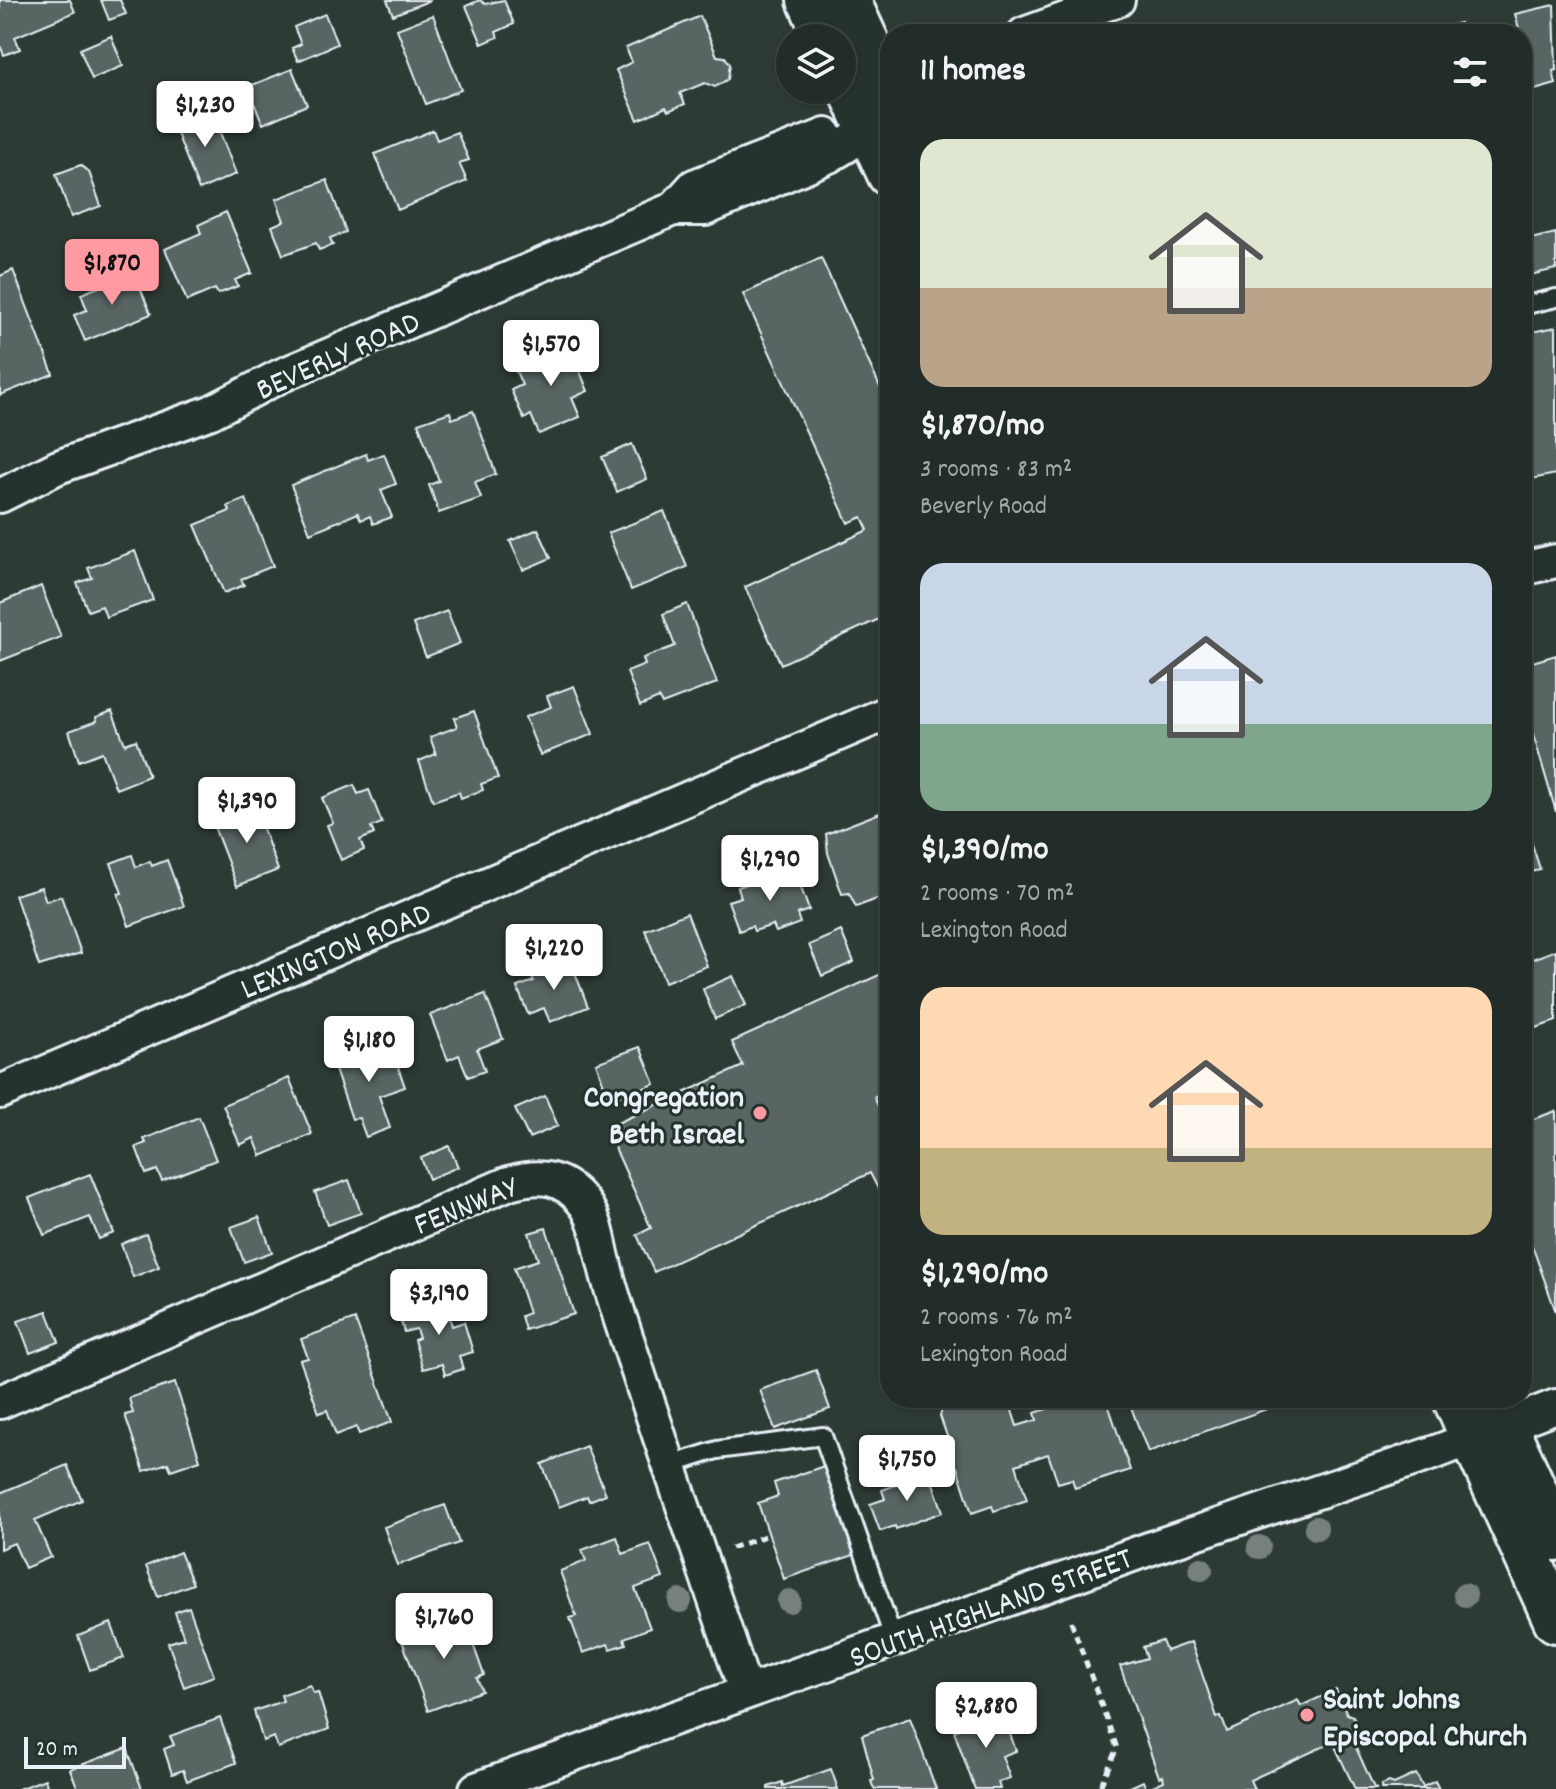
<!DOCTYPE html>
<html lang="en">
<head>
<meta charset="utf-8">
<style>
	body { margin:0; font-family:Dekko,sans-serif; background:#2e3834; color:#f1f3f6; height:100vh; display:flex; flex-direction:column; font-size:30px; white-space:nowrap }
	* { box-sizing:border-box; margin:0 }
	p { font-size:26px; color:#a2a7a8 }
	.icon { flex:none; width:44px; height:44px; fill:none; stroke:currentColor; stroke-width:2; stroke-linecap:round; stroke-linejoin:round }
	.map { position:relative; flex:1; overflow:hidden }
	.details { position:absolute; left:880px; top:24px; width:652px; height:1384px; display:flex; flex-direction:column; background:#222c28; border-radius:32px; box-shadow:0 2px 6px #0004,0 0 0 2px #3f4845 }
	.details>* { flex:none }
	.buttons { position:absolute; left:776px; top:24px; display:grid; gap:16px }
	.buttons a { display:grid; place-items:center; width:80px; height:80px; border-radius:50%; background:#222c28; box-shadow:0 2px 6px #0004,0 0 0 2px #3f4845; font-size:40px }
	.scale { position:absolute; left:24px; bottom:20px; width:102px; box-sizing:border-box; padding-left:8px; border:4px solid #e8f1f8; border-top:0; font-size:22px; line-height:28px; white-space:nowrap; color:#e8f1f8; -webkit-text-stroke:6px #26332d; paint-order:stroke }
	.price { position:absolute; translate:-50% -68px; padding:0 18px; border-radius:8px; background:#fff; color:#222; font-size:26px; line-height:52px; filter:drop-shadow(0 2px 4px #0008) }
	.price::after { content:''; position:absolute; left:50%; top:48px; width:24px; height:18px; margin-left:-12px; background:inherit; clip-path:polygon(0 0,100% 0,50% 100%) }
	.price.selected { background:#ff9aa2; color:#111 }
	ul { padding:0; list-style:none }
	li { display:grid; align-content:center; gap:16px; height:424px; padding:0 40px }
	li span { display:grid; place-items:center; height:248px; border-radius:24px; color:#555 }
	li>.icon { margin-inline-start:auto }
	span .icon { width:144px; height:144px; fill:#fffc; stroke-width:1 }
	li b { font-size:34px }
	h2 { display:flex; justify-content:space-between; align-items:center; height:96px; padding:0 40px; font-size:34px }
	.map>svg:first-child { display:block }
</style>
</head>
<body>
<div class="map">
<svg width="1556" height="1789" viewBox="0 0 1556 1789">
	<rect width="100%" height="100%" fill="#2e3b35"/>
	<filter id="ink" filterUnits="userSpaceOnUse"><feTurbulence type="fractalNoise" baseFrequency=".0125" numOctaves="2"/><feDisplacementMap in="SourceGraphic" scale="16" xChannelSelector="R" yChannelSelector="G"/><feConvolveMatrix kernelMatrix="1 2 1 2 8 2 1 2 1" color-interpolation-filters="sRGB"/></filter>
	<g filter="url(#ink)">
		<path fill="#596563" stroke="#e8f1f8" stroke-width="2" d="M 0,0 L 70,0 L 75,12 L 15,37 L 20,49 L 4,55 L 0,45 Z
			M 101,0 L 120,0 L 126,14 L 109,20 Z
			M 387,0 L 431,0 L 393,15 Z
			M 480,0 L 485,4 L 504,0 L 514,24 L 496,32 L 498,37 L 482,44 L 466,6 Z
			M 1554,5 L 1556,70 L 1553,71 L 1556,84 L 1531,91 L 1522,59 L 1522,34 L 1515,33 L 1519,29 L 1515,14 Z
			M 325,14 L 337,44 L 298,61 L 292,48 L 301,44 L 294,27 Z
			M 433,15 L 461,90 L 426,104 L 397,29 Z
			M 700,16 L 717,56 L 725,57 L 730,64 L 728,79 L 715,87 L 705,83 L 680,93 L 685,104 L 668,111 L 666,107 L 638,120 L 616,70 L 632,62 L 626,48 Z
			M 1460,23 L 1462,34 L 1413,34 Z
			M 111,36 L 123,66 L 92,79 L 80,49 Z
			M 292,69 L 307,105 L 263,124 L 247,87 Z
			M 211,109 L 236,174 L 199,190 L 173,123 Z
			M 433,130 L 437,140 L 457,132 L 469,160 L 459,163 L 467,181 L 398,210 L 375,154 Z
			M 81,165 L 89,172 L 101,206 L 71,217 L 56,174 Z
			M 327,180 L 346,232 L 330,238 L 333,245 L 319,250 L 316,243 L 283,255 L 272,226 L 284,221 L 276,199 Z
			M 226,212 L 252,273 L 235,280 L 238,286 L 218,294 L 215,289 L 187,301 L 165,249 L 201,233 L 198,225 Z
			M 1556,233 L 1556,269 L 1522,277 L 1522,241 Z
			M 821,258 L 890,409 L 890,614 L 781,664 L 745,587 L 868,530 L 862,517 L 848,523 L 743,294 Z
			M 13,270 L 53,374 L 0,395 L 0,276 Z
			M 134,273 L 151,314 L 85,341 L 74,315 L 87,310 L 81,294 Z
			M 1556,327 L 1556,474 L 1522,481 L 1522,334 Z
			M 580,341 L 587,357 L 576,362 L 588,391 L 572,398 L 580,417 L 539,434 L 531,415 L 524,419 L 511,390 L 522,385 L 515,369 Z
			M 473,411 L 496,474 L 475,482 L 481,498 L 439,513 L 429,485 L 439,481 L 418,423 L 450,412 L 452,419 Z
			M 632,444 L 647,479 L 617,492 L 602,457 Z
			M 366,454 L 368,460 L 384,454 L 396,484 L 381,490 L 392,517 L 373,524 L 370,516 L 361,520 L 358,513 L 310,533 L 291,485 Z
			M 246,499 L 273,566 L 241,579 L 244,585 L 224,593 L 195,525 L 230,511 L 228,506 Z
			M 664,511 L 687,567 L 631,590 L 608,533 Z
			M 538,529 L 551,558 L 523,570 L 510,541 Z
			M 135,551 L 153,600 L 106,617 L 102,606 L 88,611 L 77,583 L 92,578 L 88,568 Z
			M 41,586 L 61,637 L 0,661 L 0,603 Z
			M 687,604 L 717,683 L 662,704 L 659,698 L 640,706 L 627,672 L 645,665 L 643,658 L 675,646 L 663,614 Z
			M 447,611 L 460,643 L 426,657 L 413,624 Z
			M 1556,655 L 1556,812 L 1522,696 L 1522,665 Z
			M 574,686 L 593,734 L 540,755 L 525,717 L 551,707 L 547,696 Z
			M 112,711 L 125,744 L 136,740 L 149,776 L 116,789 L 102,752 L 79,761 L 69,731 L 97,721 L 96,717 Z
			M 474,711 L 498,778 L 481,784 L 483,790 L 461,798 L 459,792 L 433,801 L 419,761 L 436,754 L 430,737 L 457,727 L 454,718 Z
			M 354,785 L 358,794 L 369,790 L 382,823 L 371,827 L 374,834 L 360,840 L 364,850 L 341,860 L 327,825 L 333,823 L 322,798 Z
			M 265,804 L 270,820 L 261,823 L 278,870 L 237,886 L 213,824 Z
			M 890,809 L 890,894 L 856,907 L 849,893 L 842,894 L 828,853 L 826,834 Z
			M 1531,841 L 1540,869 L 1522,876 L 1522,843 Z
			M 132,855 L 136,867 L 150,861 L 152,866 L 167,860 L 184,906 L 129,926 L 118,894 L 122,893 L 111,863 Z
			M 794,868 L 809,910 L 797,914 L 800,923 L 776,932 L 773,925 L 754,931 L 752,926 L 739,931 L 728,901 L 741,897 L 738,887 Z
			M 41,887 L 46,901 L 61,896 L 81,953 L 39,966 L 15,895 Z
			M 687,913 L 707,966 L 665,982 L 645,930 Z
			M 841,931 L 854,962 L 822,976 L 809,945 Z
			M 1556,950 L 1556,1021 L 1522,1033 L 1522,963 Z
			M 570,959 L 588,1007 L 550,1022 L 544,1008 L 528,1014 L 517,987 L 534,981 L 531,975 Z
			M 890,970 L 890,1090 L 874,1097 L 890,1132 L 890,1212 L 870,1173 L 654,1272 L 637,1235 L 651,1228 L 606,1128 L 743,1066 L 732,1042 Z
			M 733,976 L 746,1005 L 715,1019 L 703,989 Z
			M 485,994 L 503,1039 L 477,1049 L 485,1071 L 468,1077 L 459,1055 L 448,1060 L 430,1015 Z
			M 389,1041 L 405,1087 L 379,1096 L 390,1128 L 366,1137 L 359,1118 L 352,1119 L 332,1061 Z
			M 640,1047 L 655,1084 L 610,1101 L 596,1063 Z
			M 289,1078 L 312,1134 L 261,1156 L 254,1138 L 240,1145 L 223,1105 Z
			M 545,1096 L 558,1126 L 529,1138 L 515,1109 Z
			M 1556,1111 L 1556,1312 L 1522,1218 L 1522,1123 Z
			M 199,1117 L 216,1160 L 162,1181 L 157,1170 L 146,1174 L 136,1147 L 146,1143 L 144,1139 Z
			M 449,1146 L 458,1167 L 429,1179 L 421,1158 Z
			M 90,1174 L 114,1233 L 99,1239 L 90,1217 L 44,1235 L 29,1198 Z
			M 349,1180 L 361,1213 L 327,1225 L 315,1192 Z
			M 259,1217 L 272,1252 L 244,1262 L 231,1227 Z
			M 546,1228 L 574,1314 L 525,1330 L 521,1316 L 529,1313 L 514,1268 L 538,1260 L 529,1233 Z
			M 146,1234 L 159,1267 L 133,1277 L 121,1244 Z
			M 444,1299 L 452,1326 L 464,1322 L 473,1352 L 459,1356 L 463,1369 L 445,1375 L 442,1364 L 423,1369 L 414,1340 L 419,1338 L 416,1329 L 404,1332 L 401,1322 L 417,1318 L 414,1308 Z
			M 47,1311 L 59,1342 L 30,1353 L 18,1321 Z
			M 355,1319 L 392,1422 L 359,1434 L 356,1427 L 336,1435 L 327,1410 L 319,1413 L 300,1360 L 308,1358 L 301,1339 Z
			M 816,1370 L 830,1409 L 775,1429 L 760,1390 Z
			M 175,1383 L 200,1460 L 171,1470 L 168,1463 L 144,1471 L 125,1415 L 133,1413 L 129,1398 Z
			M 971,1398 L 1008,1398 L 1017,1426 L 1037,1420 L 1035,1413 L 1080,1398 L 1106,1398 L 1130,1470 L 1075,1488 L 1072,1479 L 1058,1483 L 1048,1454 L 1016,1465 L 1027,1500 L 994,1511 L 992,1506 L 972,1513 L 957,1467 L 951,1469 L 942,1444 L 949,1442 L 940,1416 L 943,1407 Z
			M 1152,1398 L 1297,1398 L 1148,1452 L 1131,1407 Z
			M 586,1446 L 606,1494 L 589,1501 L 587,1496 L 559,1507 L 542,1464 Z
			M 67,1465 L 82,1500 L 35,1520 L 51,1557 L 25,1568 L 14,1543 L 0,1549 L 0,1493 Z
			M 824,1466 L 854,1555 L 784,1579 L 758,1503 L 778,1496 L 774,1483 Z
			M 929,1472 L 943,1512 L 896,1529 L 895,1526 L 880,1531 L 870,1504 L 885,1499 L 882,1490 Z
			M 445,1505 L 459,1543 L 398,1565 L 384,1527 Z
			M 617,1537 L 623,1554 L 650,1544 L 663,1578 L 635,1588 L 650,1628 L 624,1638 L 626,1644 L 610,1649 L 608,1644 L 583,1653 L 570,1618 L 576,1616 L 560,1571 L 586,1561 L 582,1550 Z
			M 180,1552 L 193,1584 L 158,1597 L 146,1566 Z
			M 189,1607 L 214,1676 L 184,1687 L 168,1643 L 184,1638 L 175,1612 Z
			M 462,1613 L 484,1675 L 477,1678 L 482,1691 L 428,1711 L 400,1635 Z
			M 111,1623 L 124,1658 L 90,1670 L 78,1636 Z
			M 1162,1641 L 1166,1651 L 1191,1642 L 1217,1717 L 1221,1716 L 1227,1732 L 1298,1700 L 1301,1706 L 1336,1690 L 1347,1714 L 1353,1716 L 1357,1725 L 1355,1731 L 1350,1734 L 1374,1788 L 1377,1789 L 1355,1789 L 1333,1742 L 1250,1780 L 1254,1789 L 1126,1789 L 1143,1781 L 1146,1789 L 1164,1781 L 1163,1776 L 1159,1777 L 1120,1666 L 1147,1658 L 1143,1647 Z
			M 310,1685 L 313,1693 L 318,1692 L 329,1729 L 278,1748 L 274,1737 L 263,1741 L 254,1711 L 283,1701 L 281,1695 Z
			M 976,1713 L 978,1718 L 982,1717 L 983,1721 L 1003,1714 L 1016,1751 L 1002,1756 L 1010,1778 L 998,1782 L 1000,1789 L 975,1789 L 954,1731 L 967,1726 L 967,1716 Z
			M 220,1718 L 236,1763 L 187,1781 L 183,1770 L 172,1774 L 164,1749 L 174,1745 L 170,1736 Z
			M 910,1718 L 936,1789 L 874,1789 L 871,1781 L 874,1780 L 862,1735 Z
			M 127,1748 L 142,1789 L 78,1789 L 70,1769 Z
			M 831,1769 L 838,1789 L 768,1789 L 768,1787 L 782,1782 L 783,1786 Z
			M 1416,1774 L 1423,1787 L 1435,1781 L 1439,1789 L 1381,1789 L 1382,1785 L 1389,1782 L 1394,1784 Z
			M 45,1779 L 48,1789 L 18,1789 Z"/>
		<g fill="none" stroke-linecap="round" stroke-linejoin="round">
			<g stroke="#e8f1f8" stroke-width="22">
				<path id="service" d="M 1522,306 L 1556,298
					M 670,1465 L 717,1450 L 823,1436 L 894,1640"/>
			</g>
			<g stroke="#e8f1f8" stroke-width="38">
				<path id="minor" d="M 1024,34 L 1118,0
					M 673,209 L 694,186 L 826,135
					M 0,496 L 58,467 L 211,412 L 280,376 L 673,209 L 705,209 L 829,156 L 846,146 L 882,113
					M 1522,569 L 1556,561
					M 0,1092 L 890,712
					M 0,1402 L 509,1183 C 540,1174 563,1176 584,1203 C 598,1221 599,1245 605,1266 C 609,1284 615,1301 620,1318 C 661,1443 704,1567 746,1692
					M 476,1789 L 1160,1545 L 1436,1452 L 1556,1406"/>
			</g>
			<g stroke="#e8f1f8" stroke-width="50">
				<path id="primary" d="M 810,0 L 827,38
					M 847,0 L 890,93
					M 842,69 L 890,174
					M 1455,1398 L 1556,1620
					M 1492,1398 L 1556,1538"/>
			</g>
			<path stroke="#e8f1f8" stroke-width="5" stroke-dasharray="8 6" stroke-linecap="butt" d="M 731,1548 L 768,1535
				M 1071,1621 L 1117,1748 L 1099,1789"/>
			<use href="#service" stroke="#26332d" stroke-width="16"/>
			<use href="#minor" stroke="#26332d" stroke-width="32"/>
			<use href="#primary" stroke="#26332d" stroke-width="44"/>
		</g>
		<g fill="#75807f">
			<circle cx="1316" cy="1528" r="12"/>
			<circle cx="1259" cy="1547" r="12"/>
			<circle cx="1201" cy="1569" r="12"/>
			<circle cx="1465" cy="1595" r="12"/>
			<circle cx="680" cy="1601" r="12"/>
			<circle cx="789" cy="1601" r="12"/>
		</g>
	</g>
	<g fill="#ff9aa2" stroke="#26332d" stroke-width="3">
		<circle cx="760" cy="1113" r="8"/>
		<circle cx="1307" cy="1715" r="8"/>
	</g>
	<g text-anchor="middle" stroke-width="6" stroke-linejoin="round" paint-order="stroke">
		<g font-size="32" fill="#e8f1f8" stroke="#26332d">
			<text transform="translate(337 354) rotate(-24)" y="11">BEVERLY ROAD</text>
			<text transform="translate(335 949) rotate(-23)" y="11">LEXINGTON ROAD</text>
			<text transform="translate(465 1204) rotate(-22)" y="11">FENNWAY</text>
			<text transform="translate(990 1606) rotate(-20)" y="11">SOUTH HIGHLAND STREET</text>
		</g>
		<g font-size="32" font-weight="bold" fill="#e8f1f8" stroke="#26332d" text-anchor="end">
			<text x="744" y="1106">Congregation<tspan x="744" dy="37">Beth Israel</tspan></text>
			<text x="1323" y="1708" text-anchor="start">Saint Johns<tspan x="1323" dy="37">Episcopal Church</tspan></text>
		</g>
	</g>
</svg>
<div class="buttons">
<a><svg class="icon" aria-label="layers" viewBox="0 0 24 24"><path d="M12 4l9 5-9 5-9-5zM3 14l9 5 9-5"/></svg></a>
</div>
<div class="scale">20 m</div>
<b class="price" style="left:205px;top:149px">$1,230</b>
<b class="price selected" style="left:112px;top:307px">$1,870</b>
<b class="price" style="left:551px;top:388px">$1,570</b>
<b class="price" style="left:247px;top:845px">$1,390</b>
<b class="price" style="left:770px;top:903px">$1,290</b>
<b class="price" style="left:554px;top:992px">$1,220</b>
<b class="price" style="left:369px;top:1084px">$1,180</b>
<b class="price" style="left:439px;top:1337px">$3,190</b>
<b class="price" style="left:907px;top:1503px">$1,750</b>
<b class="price" style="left:444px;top:1661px">$1,760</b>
<b class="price" style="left:986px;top:1750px">$2,880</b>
<section class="details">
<h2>11 homes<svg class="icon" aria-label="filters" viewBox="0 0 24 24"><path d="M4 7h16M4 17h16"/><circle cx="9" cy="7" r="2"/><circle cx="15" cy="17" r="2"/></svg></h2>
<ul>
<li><span style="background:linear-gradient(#dfe7d0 60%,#b9a48a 0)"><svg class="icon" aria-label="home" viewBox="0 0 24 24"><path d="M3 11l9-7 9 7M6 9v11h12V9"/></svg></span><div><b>$1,870/mo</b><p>3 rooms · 83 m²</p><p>Beverly Road</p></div></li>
<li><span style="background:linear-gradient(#c9d6e8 65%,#7fa58c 0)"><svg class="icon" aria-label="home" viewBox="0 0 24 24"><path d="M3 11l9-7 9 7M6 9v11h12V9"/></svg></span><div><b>$1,390/mo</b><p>2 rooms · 70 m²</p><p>Lexington Road</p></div></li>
<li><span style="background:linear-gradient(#ffd9b3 65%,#c2b280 0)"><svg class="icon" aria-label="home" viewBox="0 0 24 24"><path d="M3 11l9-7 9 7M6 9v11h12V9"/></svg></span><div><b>$1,290/mo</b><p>2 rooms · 76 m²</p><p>Lexington Road</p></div></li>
</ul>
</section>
</div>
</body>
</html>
